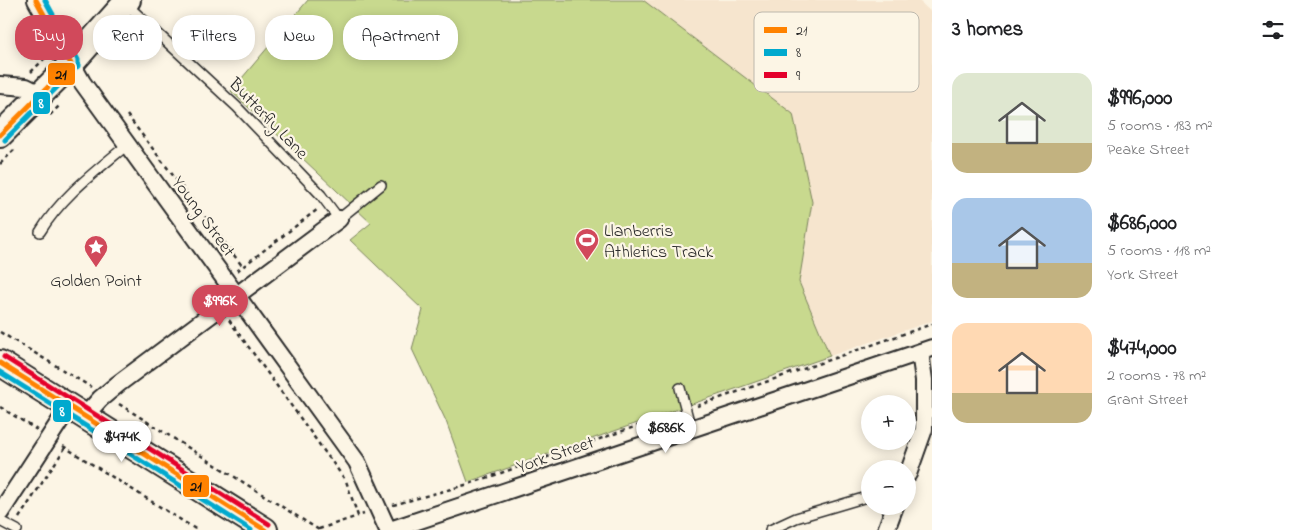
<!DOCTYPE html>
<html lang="en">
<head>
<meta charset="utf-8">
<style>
	body { margin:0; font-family:"Indie Flower",sans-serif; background:#f6f6f6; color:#202124; height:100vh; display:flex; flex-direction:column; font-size:19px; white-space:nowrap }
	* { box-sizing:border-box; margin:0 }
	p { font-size:16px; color:#757577 }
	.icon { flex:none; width:28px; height:28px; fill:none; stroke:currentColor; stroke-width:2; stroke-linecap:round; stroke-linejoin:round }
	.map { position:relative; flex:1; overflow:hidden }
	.drawer { display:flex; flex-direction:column; background:#fff; width:375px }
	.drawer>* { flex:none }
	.banner { position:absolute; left:15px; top:15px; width:475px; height:45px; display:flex; gap:10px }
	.fabs { position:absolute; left:861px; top:395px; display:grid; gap:10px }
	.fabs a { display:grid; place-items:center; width:55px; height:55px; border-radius:50%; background:#fff; box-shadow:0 2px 12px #0003; font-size:25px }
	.price { position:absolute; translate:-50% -42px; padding:0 11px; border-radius:18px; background:#fff; color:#222; font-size:16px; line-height:32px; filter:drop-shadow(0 1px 2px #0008) }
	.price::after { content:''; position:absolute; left:50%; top:30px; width:15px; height:11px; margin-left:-8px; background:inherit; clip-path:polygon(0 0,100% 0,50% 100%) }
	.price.current { background:#d1495b; color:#fff }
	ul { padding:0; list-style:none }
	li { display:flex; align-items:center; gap:15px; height:125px; padding:0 20px }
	li span { display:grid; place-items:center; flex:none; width:140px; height:100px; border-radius:15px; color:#555 }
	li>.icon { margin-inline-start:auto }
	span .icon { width:60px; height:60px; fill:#fffc; stroke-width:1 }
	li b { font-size:21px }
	h2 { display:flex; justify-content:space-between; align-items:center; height:60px; padding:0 20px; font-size:21px }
	.tag { padding:0 18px; border-radius:20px; background:#fff; box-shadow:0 2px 12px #0003; font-size:18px; line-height:45px }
	.tag.current { background:#d1495b; color:#fff }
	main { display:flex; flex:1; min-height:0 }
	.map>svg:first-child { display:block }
</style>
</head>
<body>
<main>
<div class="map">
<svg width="932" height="530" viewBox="0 0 932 530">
	<rect width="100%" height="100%" fill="#fcf5e5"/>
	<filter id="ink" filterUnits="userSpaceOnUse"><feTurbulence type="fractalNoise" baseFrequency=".02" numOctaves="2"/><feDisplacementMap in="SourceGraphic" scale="10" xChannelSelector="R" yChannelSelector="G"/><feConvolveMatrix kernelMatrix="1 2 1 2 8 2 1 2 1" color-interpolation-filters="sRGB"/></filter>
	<g filter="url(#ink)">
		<path fill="#f6e5ce" d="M 643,0 L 918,0 L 932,13 L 932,321 L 830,356 L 799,282 L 812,202 Z"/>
		<path fill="#c8d98e" stroke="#7a825c" d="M 308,0 L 643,0 L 793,114 L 812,202 L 799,282 L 830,356 L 468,482 L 446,421 L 412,349 L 423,310 L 350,240 L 371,223 L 231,91 Z"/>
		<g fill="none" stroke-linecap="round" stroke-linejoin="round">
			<g stroke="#2b2b2b" stroke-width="12">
				<path id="lane" d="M 126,4 L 237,107 L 321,195 L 339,219 L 381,185
					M 40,232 C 62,196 96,171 127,145
					M 680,388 L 691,429
					M 0,521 L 17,530
					M 770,530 L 796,518 L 870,496"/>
			</g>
			<g stroke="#2b2b2b" stroke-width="20">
				<path id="street" d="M 36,0 L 82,82 L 357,462 L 388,530
					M 0,85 L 26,87 L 40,94
					M 84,417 L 100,399 L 118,384 L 339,219
					M 908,474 L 924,429 L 924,380 L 920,352
					M 0,513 L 69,407
					M 390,530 L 932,348
					M 886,530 L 895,506"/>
			</g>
			<g stroke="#2b2b2b" stroke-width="28">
				<path id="secondary" d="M 0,135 L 71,64 L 128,0
					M 0,363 L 265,530"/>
			</g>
			<path stroke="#2b2b2b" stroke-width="2.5" stroke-dasharray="4 4" stroke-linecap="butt" d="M 31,72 L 48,55
				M 50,115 L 60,105
				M 127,115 L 243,267
				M 0,164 L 14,150
				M 237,271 L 318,209
				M 229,320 L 346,481 L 358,516 L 364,514
				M 0,332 L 91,387
				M 119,404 L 319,530
				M 697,406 L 932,324
				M 0,407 L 37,430
				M 63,446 L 197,530
				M 393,505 L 469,484 L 675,413
				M 19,518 L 65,448
				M 319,529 L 358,516"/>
			<use href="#lane" stroke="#fcf5e5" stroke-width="9"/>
			<use href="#street" stroke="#fcf5e5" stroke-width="16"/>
			<use href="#secondary" stroke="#fcf5e5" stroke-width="24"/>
			<g stroke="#fcf5e5" stroke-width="9">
				<path id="bus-1" d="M 0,135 L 71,64 L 36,0
					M 0,363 L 265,530"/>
			</g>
			<g stroke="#fcf5e5" stroke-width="9">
				<path id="bus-2" d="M 5,140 L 78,66 L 78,60 L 45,0
					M 0,372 L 251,530"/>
			</g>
			<g stroke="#fcf5e5" stroke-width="9">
				<path id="bus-3" d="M 4,357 L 269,524"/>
			</g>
			<use href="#bus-1" stroke="#ff8200" stroke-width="5"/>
			<use href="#bus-2" stroke="#00a9ce" stroke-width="5"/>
			<use href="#bus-3" stroke="#e4002b" stroke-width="5"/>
		</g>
	</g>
	<defs>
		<g id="stadium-pin" transform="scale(1.25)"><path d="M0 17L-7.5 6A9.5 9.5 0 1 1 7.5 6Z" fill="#d1495b" stroke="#fcf5e5"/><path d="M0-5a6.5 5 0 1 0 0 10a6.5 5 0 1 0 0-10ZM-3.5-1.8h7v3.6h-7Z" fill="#fff"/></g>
		<g id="sight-pin" transform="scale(1.25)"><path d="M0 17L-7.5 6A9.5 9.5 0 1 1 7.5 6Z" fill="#d1495b" stroke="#fcf5e5"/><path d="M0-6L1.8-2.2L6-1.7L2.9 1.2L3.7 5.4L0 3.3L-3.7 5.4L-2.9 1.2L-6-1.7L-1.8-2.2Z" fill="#fff"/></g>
	</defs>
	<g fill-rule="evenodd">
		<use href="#stadium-pin" x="587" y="240"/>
		<use href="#sight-pin" x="96" y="247"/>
	</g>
	<g text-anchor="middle" stroke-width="4.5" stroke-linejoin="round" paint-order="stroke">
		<g font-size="18" fill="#2b2b2b" stroke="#fcf5e5">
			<text transform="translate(269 118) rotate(46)" y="6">Butterfly Lane</text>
			<text transform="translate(204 216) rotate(54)" y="6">Young Street</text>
			<text transform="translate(555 454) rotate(-19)" y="6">York Street</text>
		</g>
		<g font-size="18" fill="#2b2b2b" stroke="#fcf5e5" text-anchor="start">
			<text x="604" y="236">Llanberris<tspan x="604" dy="21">Athletics Track</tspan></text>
			<text x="96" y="286" text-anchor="middle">Golden Point</text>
		</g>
	</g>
	<rect x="754" y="12" width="165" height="80" rx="8" fill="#fcf5e5" stroke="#bdb8ad" stroke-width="1"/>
	<rect x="764" y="27" width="23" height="6" fill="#ff8200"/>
	<rect x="764" y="49" width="23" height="7" fill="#00a9ce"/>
	<rect x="764" y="72" width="23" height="6" fill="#e4002b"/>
	<g font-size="14" fill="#2b2b2b">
		<text x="796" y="35">21</text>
		<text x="796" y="57">8</text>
		<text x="796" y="80">9</text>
	</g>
	<g stroke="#fcf5e5" stroke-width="2">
		<rect x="47" y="62" width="29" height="24" rx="5" fill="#ff8200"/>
		<rect x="32" y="91" width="19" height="24" rx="5" fill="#00a9ce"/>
		<rect x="52" y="399" width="20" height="24" rx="5" fill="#00a9ce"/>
		<rect x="182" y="474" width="28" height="24" rx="5" fill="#ff8200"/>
	</g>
	<g font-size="14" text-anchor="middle" font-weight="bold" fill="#fff">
		<text x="41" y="108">8</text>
		<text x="62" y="416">8</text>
	</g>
	<g font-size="14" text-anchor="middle" font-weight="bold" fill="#111">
		<text x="61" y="79">21</text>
		<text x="196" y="491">21</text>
	</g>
</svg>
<div class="fabs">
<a>+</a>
<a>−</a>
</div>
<b class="price current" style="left:220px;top:327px">$996K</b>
<b class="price" style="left:666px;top:454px">$686K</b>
<b class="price" style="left:122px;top:463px">$474K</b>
<div class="banner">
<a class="tag current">Buy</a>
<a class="tag">Rent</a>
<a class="tag">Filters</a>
<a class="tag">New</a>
<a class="tag">Apartment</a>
</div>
</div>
<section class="drawer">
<h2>3 homes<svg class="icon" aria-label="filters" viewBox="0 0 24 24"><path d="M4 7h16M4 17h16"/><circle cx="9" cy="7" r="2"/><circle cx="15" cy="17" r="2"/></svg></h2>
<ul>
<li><span style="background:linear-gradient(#dfe7d0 70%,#c2b280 0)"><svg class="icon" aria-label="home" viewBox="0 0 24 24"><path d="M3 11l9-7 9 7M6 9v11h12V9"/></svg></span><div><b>$996,000</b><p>5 rooms · 183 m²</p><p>Peake Street</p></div></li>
<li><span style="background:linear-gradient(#a9c7e8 65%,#c2b280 0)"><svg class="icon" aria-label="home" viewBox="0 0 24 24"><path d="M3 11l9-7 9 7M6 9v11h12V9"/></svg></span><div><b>$686,000</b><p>5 rooms · 118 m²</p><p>York Street</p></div></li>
<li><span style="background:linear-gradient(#ffd9b3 70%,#c2b280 0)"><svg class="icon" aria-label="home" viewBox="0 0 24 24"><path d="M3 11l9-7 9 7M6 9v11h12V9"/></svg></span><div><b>$474,000</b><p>2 rooms · 78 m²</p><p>Grant Street</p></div></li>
</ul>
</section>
</main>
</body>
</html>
